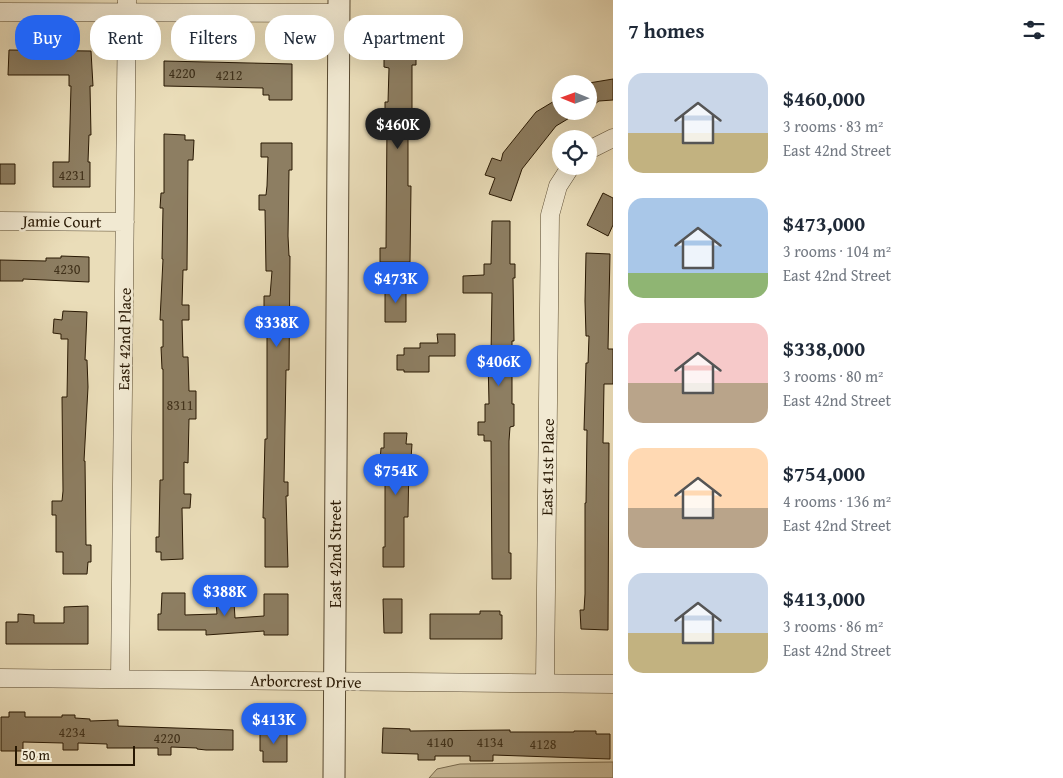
<!DOCTYPE html>
<html lang="en">
<head>
<meta charset="utf-8">
<style>
	body { margin:0; font-family:"Gentium Book Plus",serif; background:#f6f6f7; color:#1f2937; height:100vh; display:flex; flex-direction:column; font-size:19px; white-space:nowrap }
	* { box-sizing:border-box; margin:0 }
	p { font-size:16px; color:#747a83 }
	.icon { flex:none; width:28px; height:28px; fill:none; stroke:currentColor; stroke-width:2; stroke-linecap:round; stroke-linejoin:round }
	.map { position:relative; flex:1; overflow:hidden }
	.drawer { display:flex; flex-direction:column; background:#fff; width:450px }
	.drawer>* { flex:none }
	.hud { position:absolute; left:15px; top:15px; width:475px; height:45px; display:flex; gap:10px }
	.needle { width:32px; rotate:271deg }
	.controls { position:absolute; left:552px; top:75px; display:grid; gap:10px }
	.controls a { display:grid; place-items:center; width:45px; height:45px; border-radius:50%; background:#fff; box-shadow:0 5px 20px #0002; font-size:25px }
	.scale { position:absolute; left:15px; bottom:12px; width:120px; box-sizing:border-box; padding-left:5px; border:2px solid #281803; border-top:0; font-size:14px; line-height:18px; white-space:nowrap; color:#281803; -webkit-text-stroke:4px #f1e9d2; paint-order:stroke }
	.price { position:absolute; translate:-50% -42px; padding:0 11px; border-radius:18px; background:#2563eb; color:#fff; font-size:16px; line-height:32px; filter:drop-shadow(0 1px 2px #0008) }
	.price::after { content:''; position:absolute; left:50%; top:30px; width:15px; height:11px; margin-left:-8px; background:inherit; clip-path:polygon(0 0,100% 0,50% 100%) }
	.price.active { background:#222; color:#fff }
	ul { padding:0; list-style:none }
	li { display:flex; align-items:center; gap:15px; height:125px; padding:0 15px }
	li span { display:grid; place-items:center; flex:none; width:140px; height:100px; border-radius:15px; color:#555 }
	li>.icon { margin-inline-start:auto }
	span .icon { width:60px; height:60px; fill:#fffc; stroke-width:1 }
	li b { font-size:21px }
	h2 { display:flex; justify-content:space-between; align-items:center; height:60px; padding:0 15px; font-size:21px }
	.tag { padding:0 18px; border-radius:20px; background:#fff; box-shadow:0 5px 20px #0002; font-size:18px; line-height:45px }
	.tag.active { background:#2563eb; color:#fff }
	main { display:flex; flex:1; min-height:0 }
	.map>svg:first-child { display:block }
</style>
</head>
<body>
<main>
<div class="map">
<svg width="613" height="778" viewBox="0 0 613 778">
	<rect width="100%" height="100%" fill="#eaddb9"/>
	<filter id="stains"><feTurbulence type="fractalNoise" baseFrequency=".004" numOctaves="4"/><feColorMatrix values="0 0 0 0 .2 0 0 0 0 .09 0 0 0 0 .02 0 0 0 .5 -.17"/></filter>
	<radialGradient id="worn" r=".72"><stop offset=".6" stop-color="#630" stop-opacity="0"/><stop offset="1" stop-color="#630" stop-opacity=".3"/></radialGradient>
	<path fill="#c9bc9a" stroke="#786a4e" d="M 613,762 L 613,778 L 429,778 L 437,769 L 460,764 Z"/>
	<path fill="#8d7e62" stroke="#281803" d="M 384,40 L 409,40 L 409,50 L 416,50 L 416,65 L 412,65 L 412,123 L 408,123 L 408,186 L 411,186 L 410,262 L 380,262 L 380,248 L 386,248 L 387,123 L 385,123 L 385,102 L 388,102 L 389,68 L 384,67 Z
		M 9,50 L 91,51 L 93,86 L 90,86 L 91,135 L 89,135 L 88,162 L 90,162 L 90,187 L 53,187 L 53,162 L 69,162 L 71,86 L 69,86 L 69,75 L 8,75 Z
		M 164,61 L 292,64 L 292,100 L 269,100 L 269,95 L 263,95 L 263,88 L 164,86 Z
		M 613,79 L 613,100 L 599,101 L 589,108 L 589,83 Z
		M 561,97 L 561,111 L 581,111 L 556,126 L 522,169 L 511,201 L 489,194 L 495,178 L 485,175 L 492,158 L 501,161 L 503,153 L 536,112 Z
		M 164,134 L 185,135 L 185,140 L 194,140 L 193,160 L 188,160 L 187,270 L 183,270 L 182,305 L 189,305 L 189,320 L 182,320 L 183,357 L 188,357 L 189,391 L 196,391 L 196,419 L 189,419 L 188,463 L 184,462 L 184,494 L 191,494 L 190,508 L 182,508 L 183,559 L 161,560 L 161,552 L 156,552 L 156,537 L 159,537 L 160,480 L 163,480 L 163,369 L 162,369 L 161,347 L 163,347 L 163,320 L 160,320 L 163,259 L 162,259 L 163,208 L 160,208 L 161,193 L 164,193 Z
		M 261,143 L 292,143 L 292,170 L 289,170 L 288,236 L 289,256 L 290,256 L 289,370 L 286,370 L 284,482 L 288,482 L 288,496 L 286,496 L 288,567 L 265,567 L 265,518 L 263,518 L 265,439 L 267,439 L 267,321 L 264,321 L 264,296 L 270,296 L 272,271 L 266,271 L 265,210 L 259,210 L 259,195 L 266,195 L 267,186 L 268,157 L 261,157 Z
		M 0,164 L 15,164 L 15,184 L 0,184 Z
		M 603,193 L 613,198 L 613,225 L 608,236 L 587,225 Z
		M 492,221 L 510,221 L 510,264 L 515,264 L 515,278 L 513,278 L 514,341 L 512,341 L 512,404 L 514,404 L 514,426 L 510,427 L 509,441 L 509,553 L 511,553 L 511,579 L 492,579 L 491,441 L 484,441 L 484,435 L 478,435 L 478,422 L 485,422 L 485,404 L 489,404 L 488,356 L 491,356 L 492,293 L 463,293 L 463,276 L 484,275 L 484,264 L 491,264 Z
		M 586,253 L 610,254 L 608,349 L 613,349 L 613,384 L 604,384 L 603,443 L 609,443 L 608,630 L 581,629 L 580,610 L 584,610 L 585,594 L 585,503 L 586,503 L 587,430 L 584,430 L 586,363 L 588,363 L 589,336 L 586,336 L 585,301 Z
		M 61,256 L 89,257 L 89,282 L 23,279 L 23,281 L 0,281 L 0,260 L 46,261 L 46,258 L 61,258 Z
		M 385,287 L 406,287 L 406,322 L 385,322 Z
		M 63,311 L 87,312 L 85,360 L 87,360 L 88,387 L 84,461 L 85,461 L 86,545 L 91,545 L 91,562 L 88,562 L 87,574 L 63,574 L 63,552 L 56,552 L 56,515 L 52,515 L 52,501 L 62,501 L 63,491 L 62,397 L 67,397 L 68,339 L 61,339 L 61,334 L 53,333 L 54,319 L 62,320 Z
		M 437,334 L 455,334 L 455,356 L 429,356 L 429,372 L 404,372 L 404,370 L 397,370 L 397,355 L 404,355 L 404,348 L 420,348 L 420,343 L 438,343 Z
		M 384,433 L 407,433 L 406,444 L 412,444 L 411,459 L 409,459 L 408,517 L 404,517 L 404,567 L 383,567 L 383,547 L 385,547 L 385,469 L 384,461 L 380,461 L 381,448 L 384,448 Z
		M 162,593 L 185,593 L 185,615 L 217,614 L 216,603 L 234,602 L 235,618 L 264,616 L 264,594 L 288,594 L 288,635 L 264,635 L 264,631 L 206,635 L 206,630 L 158,630 L 158,614 L 161,614 Z
		M 383,599 L 402,599 L 402,633 L 384,633 Z
		M 88,606 L 88,644 L 6,644 L 6,622 L 18,622 L 18,614 L 34,615 L 34,623 L 64,623 L 64,607 Z
		M 480,611 L 500,611 L 500,615 L 502,615 L 502,639 L 430,639 L 430,614 L 480,614 Z
		M 9,712 L 25,712 L 25,717 L 62,717 L 62,715 L 75,715 L 75,718 L 90,719 L 90,721 L 118,720 L 118,726 L 233,730 L 233,750 L 206,750 L 197,749 L 197,748 L 171,747 L 171,755 L 158,755 L 158,748 L 107,748 L 107,744 L 78,743 L 78,750 L 63,750 L 63,743 L 23,742 L 23,751 L 1,751 L 1,717 L 9,717 Z
		M 287,728 L 287,762 L 263,762 L 263,751 L 260,751 L 260,729 Z
		M 383,728 L 410,729 L 410,731 L 510,730 L 510,732 L 574,732 L 574,731 L 596,731 L 596,734 L 610,734 L 610,759 L 493,755 L 493,761 L 470,761 L 470,756 L 435,756 L 435,760 L 418,760 L 418,754 L 382,753 Z"/>
	<g fill="none" stroke-linecap="round" stroke-linejoin="round">
		<g stroke="#584930" stroke-width="19">
			<path id="minor" d="M 0,12 L 339,13
				M 589,150 L 613,138
				M 0,221 L 125,222
				M 0,678 L 613,684
				M 120,679 L 127,0
				M 545,683 L 550,215 L 558,186 L 571,166"/>
		</g>
		<g stroke="#584930" stroke-width="23">
			<path id="tertiary" d="M 334,778 L 339,0"/>
		</g>
		<use href="#minor" stroke="#f1e9d2" stroke-width="18"/>
		<use href="#tertiary" stroke="#f1e9d2" stroke-width="21"/>
	</g>
	<g text-anchor="middle" stroke-width="5" stroke-linejoin="round" paint-order="stroke">
		<g font-size="14" fill="#41321b">
			<text x="182" y="78">4220</text>
			<text x="229" y="80">4212</text>
			<text x="72" y="180">4231</text>
			<text x="67" y="274">4230</text>
			<text x="180" y="410">8311</text>
			<text x="72" y="737">4234</text>
			<text x="167" y="743">4220</text>
			<text x="440" y="747">4140</text>
			<text x="490" y="747">4134</text>
			<text x="543" y="749">4128</text>
		</g>
		<g font-size="16" fill="#281803" stroke="#f1e9d2">
			<text transform="translate(62 221) rotate(1)" y="6">Jamie Court</text>
			<text transform="translate(124 339) rotate(-89)" y="6">East 42nd Place</text>
			<text transform="translate(547 467) rotate(-89)" y="6">East 41st Place</text>
			<text transform="translate(335 554) rotate(-90)" y="6">East 42nd Street</text>
			<text transform="translate(306 681) rotate(1)" y="6">Arborcrest Drive</text>
		</g>
	</g>
	<rect width="100%" height="100%" filter="url(#stains)"/>
	<rect width="100%" height="100%" fill="url(#worn)"/>
</svg>
<div class="controls">
<a><svg class="needle" viewBox="-14 -14 28 28"><path d="M0-13l5 13h-10z" fill="#e53935"/><path d="M0 13l5-13h-10z" fill="#747a83"/></svg></a>
<a><svg class="icon" aria-label="locate" viewBox="0 0 24 24"><circle cx="12" cy="12" r="6"/><path d="M12 2v4M12 18v4M2 12h4M18 12h4"/></svg></a>
</div>
<div class="scale">50 m</div>
<b class="price active" style="left:398px;top:150px">$460K</b>
<b class="price" style="left:396px;top:304px">$473K</b>
<b class="price" style="left:277px;top:348px">$338K</b>
<b class="price" style="left:499px;top:387px">$406K</b>
<b class="price" style="left:396px;top:496px">$754K</b>
<b class="price" style="left:225px;top:617px">$388K</b>
<b class="price" style="left:274px;top:745px">$413K</b>
<div class="hud">
<a class="tag active">Buy</a>
<a class="tag">Rent</a>
<a class="tag">Filters</a>
<a class="tag">New</a>
<a class="tag">Apartment</a>
</div>
</div>
<section class="drawer">
<h2>7 homes<svg class="icon" aria-label="filters" viewBox="0 0 24 24"><path d="M4 7h16M4 17h16"/><circle cx="9" cy="7" r="2"/><circle cx="15" cy="17" r="2"/></svg></h2>
<ul>
<li><span style="background:linear-gradient(#c9d6e8 60%,#c2b280 0)"><svg class="icon" aria-label="home" viewBox="0 0 24 24"><path d="M3 11l9-7 9 7M6 9v11h12V9"/></svg></span><div><b>$460,000</b><p>3 rooms · 83 m²</p><p>East 42nd Street</p></div></li>
<li><span style="background:linear-gradient(#a9c7e8 75%,#8fb573 0)"><svg class="icon" aria-label="home" viewBox="0 0 24 24"><path d="M3 11l9-7 9 7M6 9v11h12V9"/></svg></span><div><b>$473,000</b><p>3 rooms · 104 m²</p><p>East 42nd Street</p></div></li>
<li><span style="background:linear-gradient(#f6c9c9 60%,#b9a48a 0)"><svg class="icon" aria-label="home" viewBox="0 0 24 24"><path d="M3 11l9-7 9 7M6 9v11h12V9"/></svg></span><div><b>$338,000</b><p>3 rooms · 80 m²</p><p>East 42nd Street</p></div></li>
<li><span style="background:linear-gradient(#ffd9b3 60%,#b9a48a 0)"><svg class="icon" aria-label="home" viewBox="0 0 24 24"><path d="M3 11l9-7 9 7M6 9v11h12V9"/></svg></span><div><b>$754,000</b><p>4 rooms · 136 m²</p><p>East 42nd Street</p></div></li>
<li><span style="background:linear-gradient(#c9d6e8 60%,#c2b280 0)"><svg class="icon" aria-label="home" viewBox="0 0 24 24"><path d="M3 11l9-7 9 7M6 9v11h12V9"/></svg></span><div><b>$413,000</b><p>3 rooms · 86 m²</p><p>East 42nd Street</p></div></li>
</ul>
</section>
</main>
</body>
</html>
